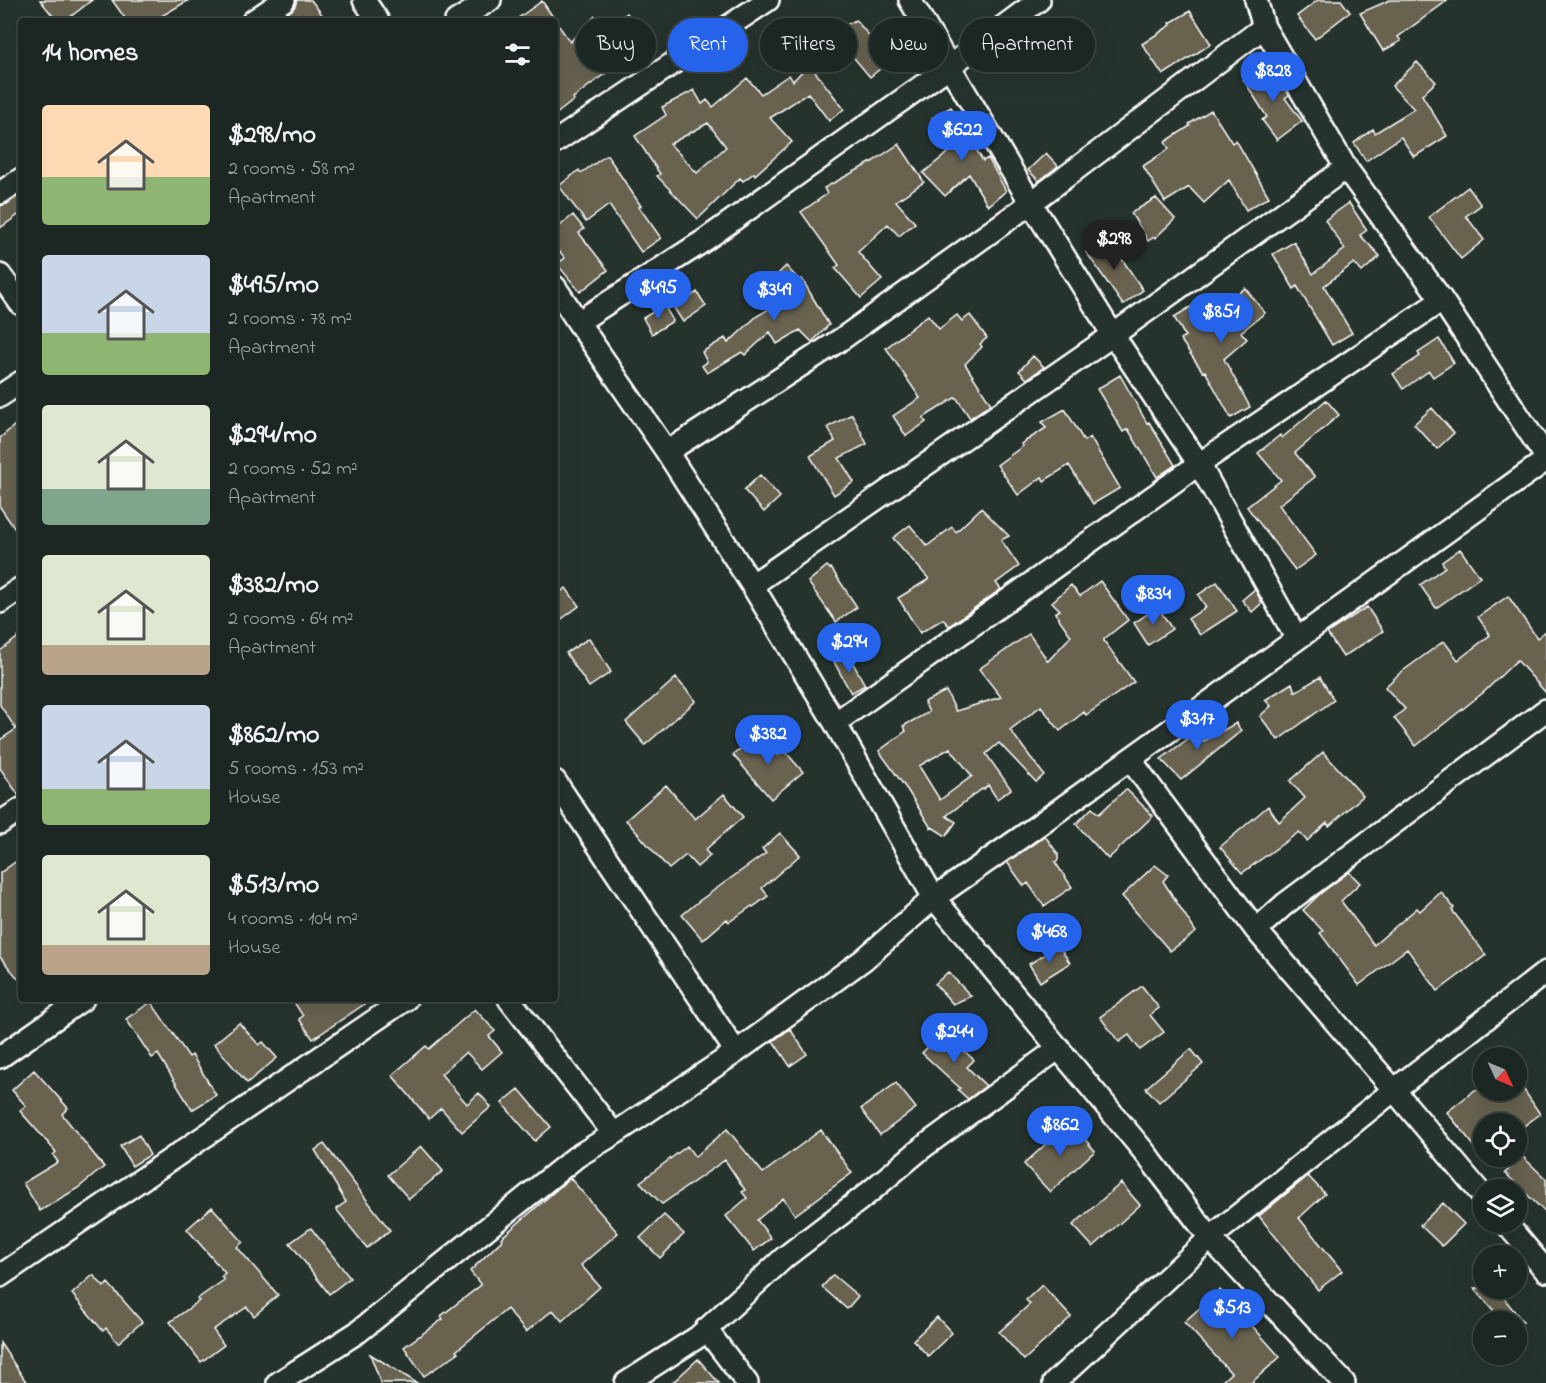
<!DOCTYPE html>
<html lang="en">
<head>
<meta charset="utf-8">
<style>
	body { margin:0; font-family:"Indie Flower",sans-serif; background:#252e2a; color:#f1f3f6; height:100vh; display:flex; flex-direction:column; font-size:22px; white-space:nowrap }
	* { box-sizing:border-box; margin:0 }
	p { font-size:20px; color:#a0a5a5 }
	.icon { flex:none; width:33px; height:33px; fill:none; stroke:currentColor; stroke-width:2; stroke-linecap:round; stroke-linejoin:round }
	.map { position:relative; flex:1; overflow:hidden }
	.drawer { position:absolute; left:18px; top:18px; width:540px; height:984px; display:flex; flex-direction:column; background:#1c2622; border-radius:6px; box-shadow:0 6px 24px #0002,0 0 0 2px #3a4340 }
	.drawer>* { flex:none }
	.banner { position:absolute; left:576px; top:18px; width:570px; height:54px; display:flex; gap:12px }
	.needle { width:39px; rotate:134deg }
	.controls { position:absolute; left:1473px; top:1047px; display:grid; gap:12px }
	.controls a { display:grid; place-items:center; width:54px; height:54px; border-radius:50%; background:#1c2622; box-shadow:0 6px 24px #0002,0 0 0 2px #3a4340; font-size:30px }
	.price { position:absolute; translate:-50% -51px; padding:0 14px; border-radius:21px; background:#2563eb; color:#fff; font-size:20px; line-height:39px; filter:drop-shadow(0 2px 3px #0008) }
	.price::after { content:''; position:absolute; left:50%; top:36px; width:18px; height:14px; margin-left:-9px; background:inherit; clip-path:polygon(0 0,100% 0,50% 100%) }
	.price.selected { background:#222; color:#fff }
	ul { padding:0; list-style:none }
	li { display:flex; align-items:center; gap:18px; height:150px; padding:0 24px }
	li span { display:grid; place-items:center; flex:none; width:168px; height:120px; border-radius:6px; color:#555 }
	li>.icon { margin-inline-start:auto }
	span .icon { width:72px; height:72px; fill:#fffc; stroke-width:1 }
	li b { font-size:26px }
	h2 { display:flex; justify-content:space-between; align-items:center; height:72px; padding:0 24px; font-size:26px }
	.tag { padding:0 21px; border-radius:27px; background:#1c2622; box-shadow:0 6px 24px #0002,0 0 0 2px #3a4340; font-size:21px; line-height:54px }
	.tag.selected { background:#2563eb; color:#fff }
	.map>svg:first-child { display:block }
</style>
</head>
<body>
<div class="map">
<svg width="1546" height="1383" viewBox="0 0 1546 1383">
	<rect width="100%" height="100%" fill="#26332d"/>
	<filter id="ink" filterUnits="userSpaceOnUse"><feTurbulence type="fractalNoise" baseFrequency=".0167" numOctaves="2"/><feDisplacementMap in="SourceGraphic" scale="12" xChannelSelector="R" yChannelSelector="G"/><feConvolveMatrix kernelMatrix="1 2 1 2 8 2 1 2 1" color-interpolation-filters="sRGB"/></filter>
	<g filter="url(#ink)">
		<path fill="#676250" stroke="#fff" stroke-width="1.5" fill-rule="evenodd" d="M 40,0 L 92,0 L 65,21 L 57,21 Z
			M 112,0 L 189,0 L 153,21 L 127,21 Z
			M 297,0 L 311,0 L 327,21 L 276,21 L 292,10 L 295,6 Z
			M 1318,0 L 1341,0 L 1350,12 L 1315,39 L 1297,16 Z
			M 1390,0 L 1448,0 L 1398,37 L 1401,41 L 1383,51 L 1360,13 Z
			M 542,1 L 570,42 L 595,16 L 607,29 L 627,13 L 648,41 L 573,98 L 574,100 L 555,115 L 555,21 L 514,21 Z
			M 1190,11 L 1211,44 L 1163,75 L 1142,44 L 1171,25 L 1170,23 Z
			M 856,20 L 890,61 L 870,77 L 838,39 L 834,31 Z
			M 1417,62 L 1436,82 L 1422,95 L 1447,136 L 1414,157 L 1401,137 L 1366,161 L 1354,143 L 1373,129 L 1375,133 L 1414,109 L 1392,86 Z
			M 809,64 L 844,109 L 829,121 L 808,93 L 770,118 L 792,142 L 755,175 L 754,173 L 743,181 L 740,178 L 698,219 L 657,176 L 660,174 L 635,136 L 666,115 L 662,107 L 694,90 L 702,104 L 707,100 L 713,107 L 747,78 L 761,94 L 789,75 L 793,81 ZM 708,123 L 726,147 L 697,173 L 670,144 Z
			M 1263,67 L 1273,83 L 1279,78 L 1289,95 L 1285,98 L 1302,121 L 1277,140 L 1262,120 L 1267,117 L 1243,79 Z
			M 951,107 L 983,161 L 988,158 L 1006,191 L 988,206 L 969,174 L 945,196 L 923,173 L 951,150 L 932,118 Z
			M 1211,110 L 1232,143 L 1236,140 L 1269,197 L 1246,210 L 1229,180 L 1204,203 L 1189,187 L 1165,202 L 1143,166 L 1169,149 L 1165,142 L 1190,126 L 1189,124 Z
			M 899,144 L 924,182 L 896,201 L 915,223 L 899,236 L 888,224 L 858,252 L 882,280 L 861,298 L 835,268 L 839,265 L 801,212 L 827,194 L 824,188 L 872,162 Z
			M 1046,153 L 1058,166 L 1039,181 L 1028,170 Z
			M 607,155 L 641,206 L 639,207 L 661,238 L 641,252 L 609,205 L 586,222 L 559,186 L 579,170 L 581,173 Z
			M 1468,187 L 1481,205 L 1466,216 L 1484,240 L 1461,259 L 1429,217 Z
			M 21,194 L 21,213 L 0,228 L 0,206 L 7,204 Z
			M 1156,198 L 1175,219 L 1155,238 L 1154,237 L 1148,241 L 1131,213 Z
			M 1349,203 L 1367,230 L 1360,235 L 1380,256 L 1362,272 L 1354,263 L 1324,286 L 1352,333 L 1332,345 L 1297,286 L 1294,289 L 1273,254 L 1294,242 L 1313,274 L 1345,249 L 1325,220 Z
			M 573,215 L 584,229 L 579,233 L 608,270 L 580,292 L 557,264 L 565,258 L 555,246 L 555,230 Z
			M 1104,237 L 1124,262 L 1143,290 L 1123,305 L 1086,252 Z
			M 786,266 L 800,281 L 802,279 L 829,325 L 812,342 L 800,330 L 777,344 L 770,332 L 745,355 L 742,352 L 707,373 L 702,366 L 707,362 L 702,352 L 725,338 L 728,343 L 757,316 L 786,299 L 769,283 Z
			M 1245,288 L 1265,313 L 1241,332 L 1247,339 L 1224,359 L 1250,407 L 1231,418 L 1205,371 L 1203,372 L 1180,339 L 1185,336 L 1174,317 L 1192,306 L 1202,322 Z
			M 697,292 L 706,306 L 683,322 L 674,308 Z
			M 664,305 L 673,321 L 652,334 L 643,318 Z
			M 928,315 L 939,329 L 957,315 L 962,321 L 970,315 L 987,338 L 980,344 L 982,347 L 965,364 L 991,404 L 970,418 L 956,397 L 923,418 L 926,422 L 906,436 L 893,416 L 920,398 L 886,348 Z
			M 1439,339 L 1454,363 L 1433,377 L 1429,371 L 1403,389 L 1393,374 L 1420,356 L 1418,353 Z
			M 1033,356 L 1044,367 L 1027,379 L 1019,371 Z
			M 1120,375 L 1147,423 L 1149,422 L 1175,465 L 1157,477 L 1128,429 L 1123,432 L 1097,389 Z
			M 1326,400 L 1339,415 L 1295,453 L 1315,477 L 1279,505 L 1316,555 L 1295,570 L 1247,507 L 1281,480 L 1258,453 L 1280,435 L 1282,438 Z
			M 1432,408 L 1454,433 L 1437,449 L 1414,424 Z
			M 1065,409 L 1084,441 L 1090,437 L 1120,488 L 1093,504 L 1069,465 L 1044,481 L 1042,477 L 1018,495 L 997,465 L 1023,446 L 1021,444 L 1046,428 L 1042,422 Z
			M 852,414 L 867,444 L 839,458 L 854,482 L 834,495 L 810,456 L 835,441 L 828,427 Z
			M 21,420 L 21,538 L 0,507 L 0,438 Z
			M 760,475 L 780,497 L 764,512 L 744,490 Z
			M 981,508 L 1009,536 L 1001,540 L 1019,566 L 996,583 L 1001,589 L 949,626 L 943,619 L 920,633 L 898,598 L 929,579 L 893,538 L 910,525 L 927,546 L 952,527 L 956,532 Z
			M 1460,549 L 1480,577 L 1436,608 L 1420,585 L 1445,567 L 1442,562 Z
			M 827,566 L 830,569 L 831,568 L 857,607 L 836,622 L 808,582 Z
			M 1100,581 L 1128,620 L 1104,639 L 1104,641 L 1134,682 L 1086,715 L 1084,712 L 1060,731 L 1041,706 L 1010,730 L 1044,775 L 1036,782 L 999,743 L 986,754 L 1011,789 L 997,799 L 988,785 L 983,790 L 982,789 L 946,816 L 956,822 L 946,836 L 932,827 L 931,828 L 908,791 L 879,751 L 906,731 L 903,726 L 929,712 L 924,702 L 946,691 L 956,711 L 1001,697 L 979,669 L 996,657 L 1029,634 L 1048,661 L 1071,636 L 1055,613 L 1060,610 L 1052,602 L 1071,585 L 1080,596 ZM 950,748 L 972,776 L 940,800 L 919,766 Z
			M 1217,582 L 1237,611 L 1200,635 L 1188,619 L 1206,607 L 1198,595 Z
			M 566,588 L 579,606 L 555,624 L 555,596 Z
			M 1255,589 L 1262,603 L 1252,612 L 1242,600 Z
			M 1508,596 L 1537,638 L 1546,631 L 1546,693 L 1517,660 L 1484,692 L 1416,746 L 1394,718 L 1405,709 L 1385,687 L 1400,673 L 1444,641 L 1458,660 L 1490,635 L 1478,617 Z
			M 1158,607 L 1172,629 L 1148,645 L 1134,623 Z
			M 1367,607 L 1383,631 L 1343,657 L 1327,633 Z
			M 21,635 L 21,796 L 19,796 L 0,768 L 0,740 L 16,729 L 0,705 L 0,651 Z
			M 589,638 L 611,672 L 589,687 L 566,653 Z
			M 848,654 L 865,685 L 851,693 L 834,662 Z
			M 1320,677 L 1334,700 L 1278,740 L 1260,716 L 1271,706 L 1265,700 L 1292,683 L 1295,692 Z
			M 676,678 L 696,701 L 645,745 L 626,722 Z
			M 1236,723 L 1241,731 L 1181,780 L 1161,759 L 1197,732 L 1204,741 Z
			M 759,733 L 778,755 L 784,750 L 803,772 L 771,799 L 733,755 Z
			M 1323,752 L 1363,796 L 1329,826 L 1327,823 L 1307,841 L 1299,832 L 1242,873 L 1220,847 L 1268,806 L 1279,822 L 1305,798 L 1290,781 Z
			M 666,785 L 695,819 L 724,794 L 743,817 L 705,850 L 710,856 L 697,867 L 686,855 L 669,869 L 626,820 Z
			M 1126,789 L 1153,816 L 1108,859 L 1076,824 L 1092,808 L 1099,814 Z
			M 780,833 L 800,855 L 762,888 L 768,896 L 753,907 L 752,906 L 729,922 L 727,919 L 703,940 L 682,915 L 699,901 L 766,853 L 762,849 Z
			M 1045,836 L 1058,854 L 1058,860 L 1055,862 L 1072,887 L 1044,906 L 1028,883 L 1024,886 L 1007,862 Z
			M 21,858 L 21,982 L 0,957 L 0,873 Z
			M 1155,865 L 1168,875 L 1163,881 L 1196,932 L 1170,951 L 1122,896 Z
			M 1349,872 L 1360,883 L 1341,901 L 1374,945 L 1417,908 L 1420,911 L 1441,892 L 1454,908 L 1452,910 L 1486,955 L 1438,991 L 1407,949 L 1359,985 L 1320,933 L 1323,931 L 1303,910 L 1321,893 Z
			M 1059,946 L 1070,963 L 1040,982 L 1029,964 Z
			M 948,972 L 971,996 L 953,1004 L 935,984 Z
			M 1142,986 L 1159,1008 L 1150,1015 L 1164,1032 L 1140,1050 L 1129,1035 L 1119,1042 L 1100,1017 Z
			M 292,999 L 372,999 L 313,1039 L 299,1019 L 303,1016 Z
			M 151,1002 L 189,1057 L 192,1055 L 216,1095 L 192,1110 L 158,1054 L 152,1058 L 126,1019 Z
			M 475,1009 L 495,1031 L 489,1036 L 502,1052 L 482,1069 L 466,1052 L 441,1074 L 467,1104 L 479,1093 L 491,1107 L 462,1132 L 441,1108 L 429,1119 L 392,1075 L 426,1046 L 429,1049 Z
			M 239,1023 L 259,1045 L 263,1042 L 277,1058 L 247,1083 L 214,1044 Z
			M 790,1029 L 807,1054 L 790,1066 L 773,1041 Z
			M 943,1031 L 974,1060 L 967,1067 L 986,1086 L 968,1099 L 958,1090 L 960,1088 L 922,1053 Z
			M 1191,1049 L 1203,1064 L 1159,1102 L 1146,1088 Z
			M 34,1070 L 68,1108 L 62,1114 L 104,1167 L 78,1188 L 40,1211 L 23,1183 L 58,1162 L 53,1155 L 56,1152 L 20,1111 L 26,1106 L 12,1090 Z
			M 896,1083 L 916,1108 L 880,1135 L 861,1109 Z
			M 519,1089 L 551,1127 L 535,1141 L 502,1103 Z
			M 1475,1090 L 1524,1090 L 1540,1114 L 1517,1131 L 1516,1124 L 1484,1124 L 1484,1158 L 1447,1112 Z
			M 1070,1122 L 1095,1151 L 1050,1192 L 1024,1164 Z
			M 727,1129 L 763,1173 L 821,1130 L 852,1173 L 795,1215 L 783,1198 L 757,1220 L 771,1238 L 754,1251 L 726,1216 L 747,1198 L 742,1192 L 745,1190 L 725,1160 L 662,1204 L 640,1182 L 687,1146 L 695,1157 Z
			M 139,1135 L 150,1155 L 132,1166 L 120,1146 Z
			M 324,1144 L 390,1230 L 367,1248 L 336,1209 L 346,1202 L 315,1150 Z
			M 421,1146 L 443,1171 L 409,1199 L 388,1175 Z
			M 1522,1156 L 1546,1179 L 1546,1213 L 1505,1173 Z
			M 1308,1176 L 1325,1194 L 1299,1218 L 1342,1271 L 1318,1290 L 1259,1216 Z
			M 570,1178 L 618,1233 L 581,1265 L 600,1287 L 562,1321 L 553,1310 L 526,1332 L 507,1309 L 456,1351 L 458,1353 L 424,1376 L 404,1347 L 443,1319 L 441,1316 L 481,1285 L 470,1271 L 502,1240 L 501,1238 Z
			M 1121,1183 L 1140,1205 L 1093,1247 L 1073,1225 Z
			M 1443,1203 L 1464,1224 L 1442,1246 L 1420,1225 Z
			M 212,1207 L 243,1242 L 237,1247 L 278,1295 L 254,1316 L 247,1307 L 213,1330 L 224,1345 L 201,1362 L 170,1322 L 199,1301 L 197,1299 L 224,1280 L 221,1277 L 225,1273 L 187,1229 Z
			M 664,1215 L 684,1234 L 660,1258 L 640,1238 Z
			M 311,1228 L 350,1278 L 329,1294 L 290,1243 Z
			M 93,1275 L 104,1287 L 108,1283 L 142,1322 L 118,1343 L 106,1328 L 103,1331 L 72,1294 Z
			M 833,1275 L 858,1296 L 847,1309 L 822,1287 Z
			M 1042,1285 L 1071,1317 L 1024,1360 L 999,1332 L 1030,1304 L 1026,1300 Z
			M 1474,1288 L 1496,1288 L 1523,1322 L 1482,1322 L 1494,1311 Z
			M 1220,1290 L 1280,1357 L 1251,1383 L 1220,1383 L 1231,1373 L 1184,1322 Z
			M 937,1317 L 952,1333 L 928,1356 L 913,1340 Z
			M 0,1343 L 27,1383 L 0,1383 Z
			M 370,1354 L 417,1383 L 381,1383 Z
			M 698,1359 L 719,1383 L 672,1383 Z"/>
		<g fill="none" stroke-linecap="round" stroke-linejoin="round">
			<g stroke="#fff" stroke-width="26">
				<path id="minor" d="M 364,0 L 378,21
					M 910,0 L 1031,203 L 1113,335 L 1199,464 L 1297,639
					M 1256,0 L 1264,27 L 1346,168 L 1442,300 L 1546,457
					M 253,21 L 284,0
					M 456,21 L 490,0
					M 555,142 L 768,0
					M 0,193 L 21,179
					M 0,275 L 21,304
					M 555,287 L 578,322 L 667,452 L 752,585 L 835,723 L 934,898 L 1146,1154 L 1210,1238 L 1344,1383
					M 578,322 L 702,242 L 950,66 L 1039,0
					M 0,396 L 21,382
					M 667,452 L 843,338 L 1031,203 L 1264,27
					M 752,585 L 1113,335 L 1346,168
					M 0,602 L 21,588
					M 835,723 L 1199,464 L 1442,300
					M 1130,759 L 1256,930
					M 555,781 L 736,1052
					M 0,823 L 21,809
					M 509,999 L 614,1134
					M 0,1057 L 83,999
					M 1484,1197 L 1394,1090 L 1256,930 L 1285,904 L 1546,710
					M 1505,1222 L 1546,1271
					M 0,1276 L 406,999
					M 706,1329 L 747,1383
					M 278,1383 L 358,1332 L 576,1157 L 614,1134 L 736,1052 L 863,960 L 934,898 L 1023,836 L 1546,460
					M 626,1383 L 698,1337 L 785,1257 L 866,1195 L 922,1148 L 1059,1048
					M 1054,1383 L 1210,1238 L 1394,1090 L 1546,972"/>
			</g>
			<use href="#minor" stroke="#26332d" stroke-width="21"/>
		</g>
	</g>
</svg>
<div class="controls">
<a><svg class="needle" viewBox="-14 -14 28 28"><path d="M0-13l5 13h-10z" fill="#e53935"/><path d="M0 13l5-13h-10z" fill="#a0a5a5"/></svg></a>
<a><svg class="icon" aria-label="locate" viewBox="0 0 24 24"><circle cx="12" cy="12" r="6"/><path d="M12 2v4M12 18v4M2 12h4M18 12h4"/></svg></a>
<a><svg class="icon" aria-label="layers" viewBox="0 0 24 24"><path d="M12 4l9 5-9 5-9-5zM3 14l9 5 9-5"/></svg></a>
<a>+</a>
<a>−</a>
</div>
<b class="price" style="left:1273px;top:103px">$828</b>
<b class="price" style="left:962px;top:162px">$622</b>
<b class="price selected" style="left:1114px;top:271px">$298</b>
<b class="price" style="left:658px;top:320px">$495</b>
<b class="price" style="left:774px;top:322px">$349</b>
<b class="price" style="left:1221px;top:344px">$851</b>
<b class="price" style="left:1153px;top:626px">$834</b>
<b class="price" style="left:849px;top:674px">$294</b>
<b class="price" style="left:1197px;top:751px">$317</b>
<b class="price" style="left:768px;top:766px">$382</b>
<b class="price" style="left:1049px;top:964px">$468</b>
<b class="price" style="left:954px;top:1064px">$244</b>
<b class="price" style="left:1060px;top:1157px">$862</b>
<b class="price" style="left:1232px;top:1340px">$513</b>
<div class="banner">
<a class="tag">Buy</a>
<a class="tag selected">Rent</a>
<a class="tag">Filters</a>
<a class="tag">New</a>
<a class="tag">Apartment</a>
</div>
<section class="drawer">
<h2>14 homes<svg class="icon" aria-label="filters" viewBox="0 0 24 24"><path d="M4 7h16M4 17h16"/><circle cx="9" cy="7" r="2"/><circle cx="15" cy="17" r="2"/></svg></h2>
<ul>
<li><span style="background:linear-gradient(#ffd9b3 60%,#8fb573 0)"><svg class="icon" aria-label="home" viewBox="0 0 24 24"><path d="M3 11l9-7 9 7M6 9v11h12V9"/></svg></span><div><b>$298/mo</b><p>2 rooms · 58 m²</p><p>Apartment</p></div></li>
<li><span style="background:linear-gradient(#c9d6e8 65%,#8fb573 0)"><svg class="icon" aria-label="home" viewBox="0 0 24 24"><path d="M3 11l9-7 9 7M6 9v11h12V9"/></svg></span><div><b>$495/mo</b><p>2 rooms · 78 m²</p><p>Apartment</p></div></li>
<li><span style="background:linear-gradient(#dfe7d0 70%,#7fa58c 0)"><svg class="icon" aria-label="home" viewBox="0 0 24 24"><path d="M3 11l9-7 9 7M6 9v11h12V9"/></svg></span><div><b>$294/mo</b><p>2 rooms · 52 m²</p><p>Apartment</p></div></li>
<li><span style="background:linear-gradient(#dfe7d0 75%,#b9a48a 0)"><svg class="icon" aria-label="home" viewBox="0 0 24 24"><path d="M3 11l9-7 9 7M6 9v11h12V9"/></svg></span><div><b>$382/mo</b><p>2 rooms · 64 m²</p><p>Apartment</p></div></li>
<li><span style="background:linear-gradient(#c9d6e8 70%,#8fb573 0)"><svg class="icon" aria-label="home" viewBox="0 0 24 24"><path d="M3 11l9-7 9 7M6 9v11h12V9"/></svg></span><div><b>$862/mo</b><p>5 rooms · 153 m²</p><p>House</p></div></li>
<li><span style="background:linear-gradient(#dfe7d0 75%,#b9a48a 0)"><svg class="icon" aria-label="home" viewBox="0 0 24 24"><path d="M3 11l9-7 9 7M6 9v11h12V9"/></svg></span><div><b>$513/mo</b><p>4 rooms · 104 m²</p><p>House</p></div></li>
</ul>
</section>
</div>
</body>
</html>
